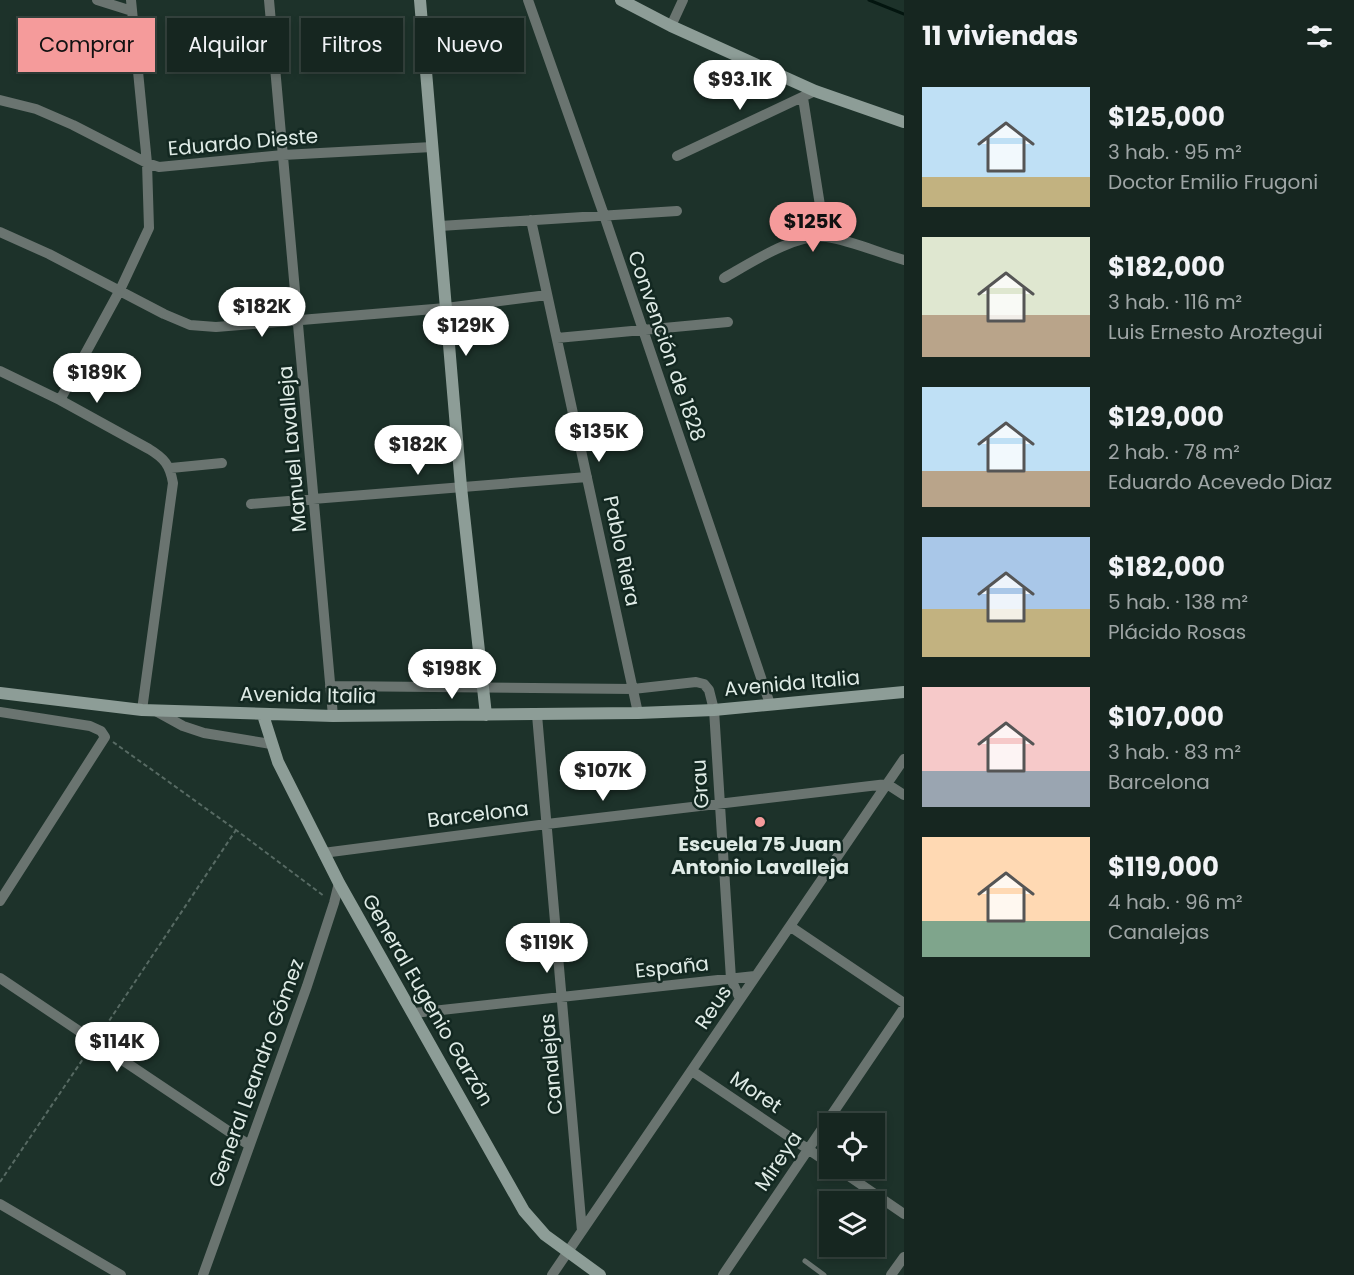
<!DOCTYPE html>
<html lang="es">
<head>
<meta charset="utf-8">
<style>
	body { margin:0; font-family:Poppins,sans-serif; background:#1f2e29; color:#f1f3f6; height:100vh; display:flex; flex-direction:column; font-size:22px; white-space:nowrap }
	* { box-sizing:border-box; margin:0 }
	p { font-size:20px; color:#9ea5a5 }
	.icon { flex:none; width:33px; height:33px; fill:none; stroke:currentColor; stroke-width:2; stroke-linecap:round; stroke-linejoin:round }
	.map { position:relative; flex:1; overflow:hidden }
	.details { display:flex; flex-direction:column; background:#162620; width:450px }
	.details>* { flex:none }
	.top-card { position:absolute; left:18px; top:18px; width:570px; height:54px; display:flex; gap:12px }
	.fabs { position:absolute; left:819px; top:1113px; display:grid; gap:12px }
	.fabs a { display:grid; place-items:center; width:66px; height:66px; border-radius:0px; background:#162620; box-shadow:0 3px 9px #0003,0 0 0 2px #35433e; font-size:30px }
	.price { position:absolute; translate:-50% -51px; padding:0 14px; border-radius:21px; background:#fff; color:#222; font-size:20px; line-height:39px; filter:drop-shadow(0 2px 3px #0008) }
	.price::after { content:''; position:absolute; left:50%; top:36px; width:18px; height:14px; margin-left:-9px; background:inherit; clip-path:polygon(0 0,100% 0,50% 100%) }
	.price.active { background:#f59b9b; color:#111 }
	ul { padding:0; list-style:none }
	li { display:flex; align-items:center; gap:18px; height:150px; padding:0 18px }
	li span { display:grid; place-items:center; flex:none; width:168px; height:120px; border-radius:0px; color:#555 }
	li>.icon { margin-inline-start:auto }
	span .icon { width:72px; height:72px; fill:#fffc; stroke-width:1 }
	li b { font-size:26px }
	h2 { display:flex; justify-content:space-between; align-items:center; height:72px; padding:0 18px; font-size:26px }
	.pill { padding:0 21px; border-radius:0px; background:#162620; box-shadow:0 3px 9px #0003,0 0 0 2px #35433e; font-size:21px; line-height:54px }
	.pill.active { background:#f59b9b; color:#111 }
	main { display:flex; flex:1; min-height:0 }
	.map>svg:first-child { display:block }
</style>
</head>
<body>
<main>
<div class="map">
<svg width="904" height="1275" viewBox="0 0 904 1275">
	<rect width="100%" height="100%" fill="#1d322a"/>
	<g fill="none" stroke-linecap="round" stroke-linejoin="round">
		<path stroke="#03150f" stroke-width="3" d="M 869,0 L 904,14"/>
		<path stroke="#576a63" stroke-width="2" stroke-dasharray="4.5 3" stroke-linecap="butt" d="M 113,742 L 236,830 L 324,896
			M 101,1033 L 236,830
			M 0,1182 L 89,1050"/>
		<path stroke="#6a7470" stroke-width="5" d="M 805,1261 L 824,1275"/>
		<path stroke="#6a7470" stroke-width="10" d="M 97,0 L 132,11
			M 269,0 L 333,716
			M 528,0 L 604,215 L 770,704
			M 671,26 L 683,0
			M 803,98 L 825,237
			M 0,100 L 36,109 L 73,125 L 147,163 L 159,167 L 283,155 L 432,147
			M 677,156 L 815,91
			M 531,220 L 638,713
			M 440,226 L 677,211
			M 0,232 L 49,254 L 164,314 L 190,325 L 216,327 L 446,308 L 547,295
			M 724,278 C 749,264 797,232 827,237 C 853,241 879,253 904,260
			M 557,338 L 728,322
			M 0,371 L 60,400 L 149,449 C 164,458 170,465 173,483 L 142,710
			M 60,400 L 120,290 L 149,228 L 147,163 L 131,0
			M 171,468 L 222,463
			M 251,504 L 587,477
			M 330,686 L 633,689 L 696,682 L 704,684 L 709,690 L 714,710 L 731,979 L 740,999
			M 154,710 L 183,726 L 204,733 L 271,744
			M 0,712 L 90,726 L 101,731 L 105,737 L 0,901
			M 537,715 L 582,1231
			M 323,853 L 547,824 L 887,784 L 904,795
			M 791,927 L 904,1003
			M 0,978 L 249,1145
			M 414,1013 L 755,976
			M 692,1071 L 830,1164
			M 837,1168 L 904,1214
			M 0,1204 L 121,1275
			M 203,1275 L 307,986 L 334,903 L 339,883
			M 552,1275 L 904,759
			M 723,1275 L 904,1008
			M 891,1275 L 904,1257"/>
		<path stroke="#8d9d97" stroke-width="12" d="M 420,0 L 461,487 L 486,715
			M 621,0 L 671,26 L 815,91 L 904,122
			M 0,693 L 142,710 L 333,716 L 638,713 L 714,710 L 904,692
			M 263,715 L 278,762 L 339,883 L 524,1211 L 545,1235 L 600,1275"/>
	</g>
	<circle fill="#f59b9b" stroke="#132821" stroke-width="2" cx="760" cy="822" r="6"/>
	<g text-anchor="middle" stroke-width="5" stroke-linejoin="round" paint-order="stroke">
		<g font-size="20" fill="#dfebe6" stroke="#132821">
			<text transform="translate(243 142) rotate(-5)" y="7">Eduardo Dieste</text>
			<text transform="translate(667 346) rotate(71)" y="7">Convención de 1828</text>
			<text transform="translate(292 449) rotate(-95)" y="7">Manuel Lavalleja</text>
			<text transform="translate(622 551) rotate(78)" y="7">Pablo Riera</text>
			<text transform="translate(792 683) rotate(-5)" y="7">Avenida Italia</text>
			<text transform="translate(308 695) rotate(1)" y="7">Avenida Italia</text>
			<text transform="translate(700 784) rotate(-94)" y="7">Grau</text>
			<text transform="translate(478 814) rotate(-7)" y="7">Barcelona</text>
			<text transform="translate(672 967) rotate(-6)" y="7">España</text>
			<text transform="translate(428 1000) rotate(60)" y="7">General Eugenio Garzón</text>
			<text transform="translate(713 1007) rotate(-56)" y="7">Reus</text>
			<text transform="translate(551 1064) rotate(-95)" y="7">Canalejas</text>
			<text transform="translate(256 1073) rotate(-70)" y="7">General Leandro Gómez</text>
			<text transform="translate(756 1092) rotate(34)" y="7">Moret</text>
			<text transform="translate(778 1161) rotate(-56)" y="7">Mireya</text>
		</g>
		<g font-size="20" font-weight="bold" fill="#dfebe6" stroke="#132821">
			<text x="760" y="851">Escuela 75 Juan<tspan x="760" dy="23">Antonio Lavalleja</tspan></text>
		</g>
	</g>
</svg>
<div class="fabs">
<a><svg class="icon" aria-label="locate" viewBox="0 0 24 24"><circle cx="12" cy="12" r="6"/><path d="M12 2v4M12 18v4M2 12h4M18 12h4"/></svg></a>
<a><svg class="icon" aria-label="layers" viewBox="0 0 24 24"><path d="M12 4l9 5-9 5-9-5zM3 14l9 5 9-5"/></svg></a>
</div>
<b class="price" style="left:740px;top:111px">$93.1K</b>
<b class="price active" style="left:813px;top:253px">$125K</b>
<b class="price" style="left:262px;top:338px">$182K</b>
<b class="price" style="left:466px;top:357px">$129K</b>
<b class="price" style="left:97px;top:404px">$189K</b>
<b class="price" style="left:599px;top:463px">$135K</b>
<b class="price" style="left:418px;top:476px">$182K</b>
<b class="price" style="left:452px;top:700px">$198K</b>
<b class="price" style="left:603px;top:802px">$107K</b>
<b class="price" style="left:547px;top:974px">$119K</b>
<b class="price" style="left:117px;top:1073px">$114K</b>
<div class="top-card">
<a class="pill active">Comprar</a>
<a class="pill">Alquilar</a>
<a class="pill">Filtros</a>
<a class="pill">Nuevo</a>
</div>
</div>
<section class="details">
<h2>11 viviendas<svg class="icon" aria-label="filters" viewBox="0 0 24 24"><path d="M4 7h16M4 17h16"/><circle cx="9" cy="7" r="2"/><circle cx="15" cy="17" r="2"/></svg></h2>
<ul>
<li><span style="background:linear-gradient(#bfe0f5 75%,#c2b280 0)"><svg class="icon" aria-label="home" viewBox="0 0 24 24"><path d="M3 11l9-7 9 7M6 9v11h12V9"/></svg></span><div><b>$125,000</b><p>3 hab. · 95 m²</p><p>Doctor Emilio Frugoni</p></div></li>
<li><span style="background:linear-gradient(#dfe7d0 65%,#b9a48a 0)"><svg class="icon" aria-label="home" viewBox="0 0 24 24"><path d="M3 11l9-7 9 7M6 9v11h12V9"/></svg></span><div><b>$182,000</b><p>3 hab. · 116 m²</p><p>Luis Ernesto Aroztegui</p></div></li>
<li><span style="background:linear-gradient(#bfe0f5 70%,#b9a48a 0)"><svg class="icon" aria-label="home" viewBox="0 0 24 24"><path d="M3 11l9-7 9 7M6 9v11h12V9"/></svg></span><div><b>$129,000</b><p>2 hab. · 78 m²</p><p>Eduardo Acevedo Diaz</p></div></li>
<li><span style="background:linear-gradient(#a9c7e8 60%,#c2b280 0)"><svg class="icon" aria-label="home" viewBox="0 0 24 24"><path d="M3 11l9-7 9 7M6 9v11h12V9"/></svg></span><div><b>$182,000</b><p>5 hab. · 138 m²</p><p>Plácido Rosas</p></div></li>
<li><span style="background:linear-gradient(#f6c9c9 70%,#9aa5b1 0)"><svg class="icon" aria-label="home" viewBox="0 0 24 24"><path d="M3 11l9-7 9 7M6 9v11h12V9"/></svg></span><div><b>$107,000</b><p>3 hab. · 83 m²</p><p>Barcelona</p></div></li>
<li><span style="background:linear-gradient(#ffd9b3 70%,#7fa58c 0)"><svg class="icon" aria-label="home" viewBox="0 0 24 24"><path d="M3 11l9-7 9 7M6 9v11h12V9"/></svg></span><div><b>$119,000</b><p>4 hab. · 96 m²</p><p>Canalejas</p></div></li>
</ul>
</section>
</main>
</body>
</html>
